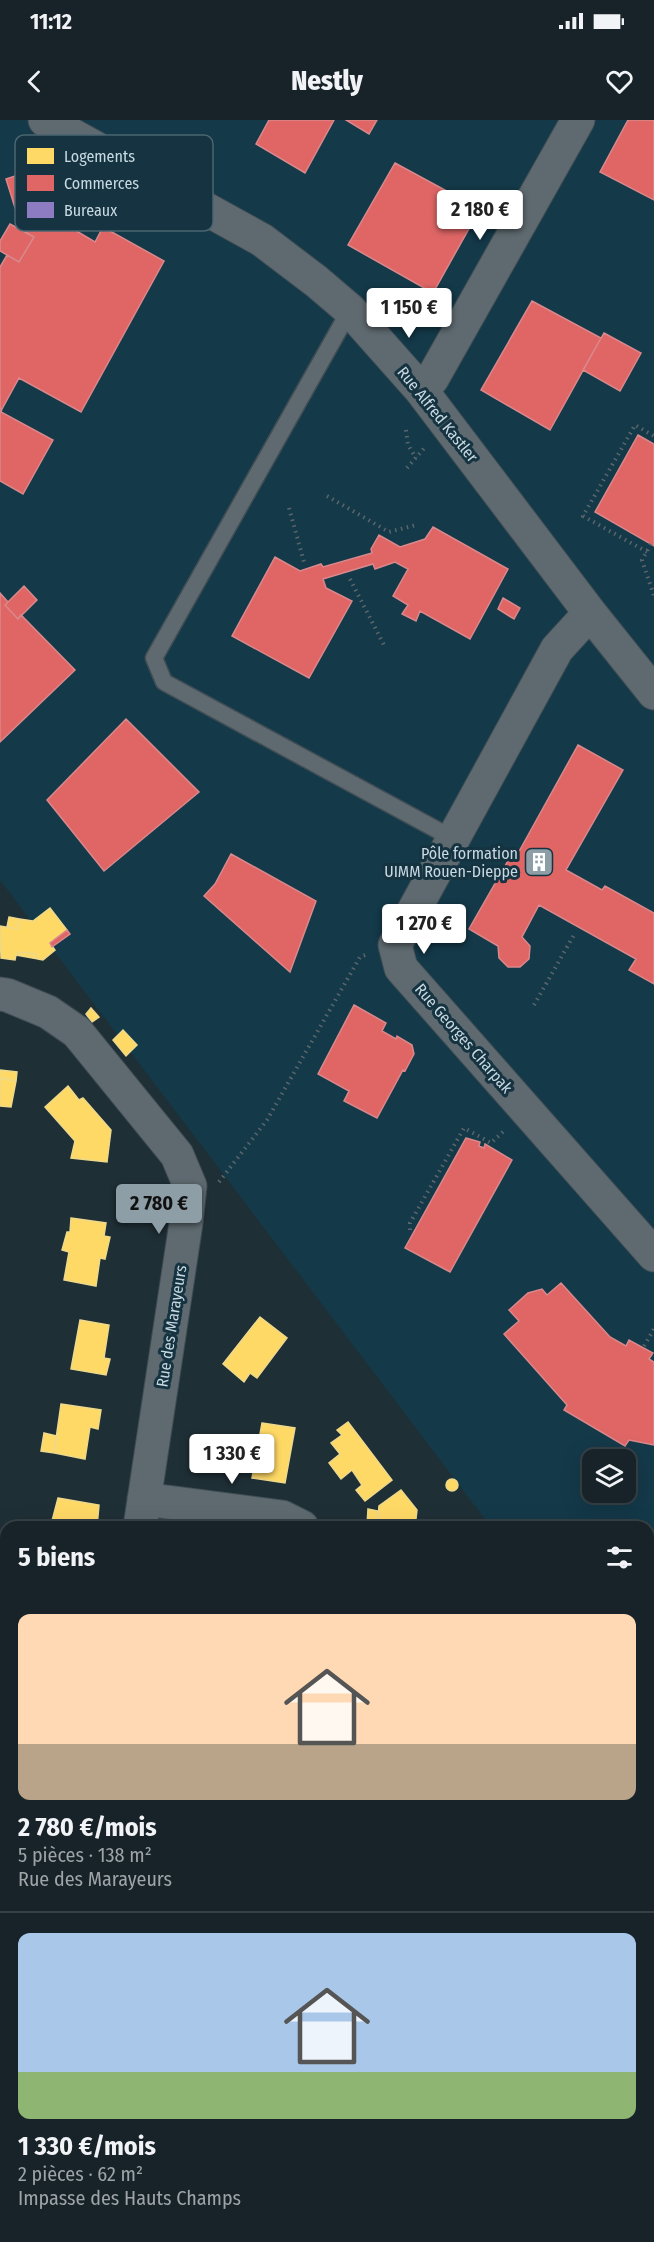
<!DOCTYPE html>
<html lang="fr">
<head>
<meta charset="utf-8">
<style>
	body { margin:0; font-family:"Fira Sans Condensed",sans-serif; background:#202b30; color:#f1f3f6; height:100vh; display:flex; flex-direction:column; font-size:22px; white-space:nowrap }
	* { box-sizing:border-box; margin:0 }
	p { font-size:20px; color:#9ea4a8 }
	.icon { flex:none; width:33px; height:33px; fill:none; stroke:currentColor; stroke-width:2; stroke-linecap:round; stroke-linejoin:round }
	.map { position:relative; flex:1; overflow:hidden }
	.panel { position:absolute; left:0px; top:1401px; width:654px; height:722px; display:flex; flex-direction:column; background:#172328; border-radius:18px 18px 0 0; box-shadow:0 6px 24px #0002,0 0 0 2px #364045 }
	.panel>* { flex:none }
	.buttons { position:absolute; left:582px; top:1329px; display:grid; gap:12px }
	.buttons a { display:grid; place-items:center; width:54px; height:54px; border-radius:12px; background:#172328; box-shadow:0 6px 24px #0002,0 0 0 2px #364045; font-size:30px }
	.price { position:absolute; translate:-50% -51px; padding:0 14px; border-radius:6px; background:#fff; color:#222; font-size:20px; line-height:39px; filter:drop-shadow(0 2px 3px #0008) }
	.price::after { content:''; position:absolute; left:50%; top:36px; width:18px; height:14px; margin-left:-9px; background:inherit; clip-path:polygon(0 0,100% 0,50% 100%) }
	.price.current { background:#8d9ea6; color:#111 }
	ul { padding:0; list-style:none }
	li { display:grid; align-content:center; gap:12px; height:318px; padding:0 18px }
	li+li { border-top:2px solid #364045 }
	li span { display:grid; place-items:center; height:186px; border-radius:12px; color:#555 }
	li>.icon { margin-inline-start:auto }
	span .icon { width:108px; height:108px; fill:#fffc; stroke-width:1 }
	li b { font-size:26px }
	h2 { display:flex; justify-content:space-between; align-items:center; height:72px; padding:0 18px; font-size:26px }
	.status { display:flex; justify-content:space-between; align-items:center; height:42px; padding:0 30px; background:#172328; direction:ltr }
	.status svg { height:16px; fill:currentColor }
	header { display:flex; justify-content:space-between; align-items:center; height:78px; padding:0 18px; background:#172328; font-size:27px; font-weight:800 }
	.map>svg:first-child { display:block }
</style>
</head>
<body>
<div class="status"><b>11:12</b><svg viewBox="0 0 49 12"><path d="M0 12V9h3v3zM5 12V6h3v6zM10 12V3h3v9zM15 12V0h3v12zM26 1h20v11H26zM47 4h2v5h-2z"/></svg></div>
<header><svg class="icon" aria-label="back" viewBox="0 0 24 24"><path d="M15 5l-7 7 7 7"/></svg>Nestly<svg class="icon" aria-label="heart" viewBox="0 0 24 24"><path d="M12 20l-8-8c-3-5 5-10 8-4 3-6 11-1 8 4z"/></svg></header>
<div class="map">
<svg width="654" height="2122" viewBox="0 0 654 2122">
	<rect width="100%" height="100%" fill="#1f2f36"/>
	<path fill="#143949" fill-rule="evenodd" d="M 0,0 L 654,0 L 654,1621 L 648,1613 L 648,1407 L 491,1407 L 0,760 ZM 592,1340 L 626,1340 L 626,1372 L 592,1372 Z
		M 0,1864 L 6,1866 L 6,2116 L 596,2116 L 608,2122 L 0,2122 Z"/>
	<path fill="#44431a" d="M 0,1853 L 6,1856 L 6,1903 L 0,1885 Z
		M 75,2117 L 128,2117 L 142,2122 L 77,2122 Z
		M 227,2117 L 348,2116 L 357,2122 L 226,2122 Z"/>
	<path fill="#ffd966" stroke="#eed98b" stroke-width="1.5" d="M 50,788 L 67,810 L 50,823 L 55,830 L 43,840 L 38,839 L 35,834 L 20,832 L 16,835 L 15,840 L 1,838 L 0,806 L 17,809 L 20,799 L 33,801 Z
		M 9,797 L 20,799 L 17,809 L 7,807 Z
		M 20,832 L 35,834 L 38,839 L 16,835 Z
		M 91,888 L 99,897 L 92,902 L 86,894 Z
		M 123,910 L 137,925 L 126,936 L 113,920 Z
		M 0,950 L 17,952 L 16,961 L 0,958 Z
		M 0,958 L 16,961 L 11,987 L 0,986 Z
		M 68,966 L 79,980 L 83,978 L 111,1010 L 107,1042 L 71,1038 L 75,1021 L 45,987 Z
		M 71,1098 L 106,1103 L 104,1116 L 110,1117 L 105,1139 L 100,1138 L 96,1166 L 64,1160 L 69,1132 L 62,1130 L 67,1112 L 70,1112 Z
		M 260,1197 L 287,1218 L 257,1258 L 250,1253 L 244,1262 L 223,1244 Z
		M 80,1200 L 109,1205 L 104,1238 L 110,1239 L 106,1255 L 71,1249 Z
		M 61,1284 L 101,1290 L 98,1309 L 90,1307 L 85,1339 L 54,1333 Z
		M 348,1302 L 392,1360 L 365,1381 L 356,1370 L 362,1365 L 352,1350 L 341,1359 L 329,1343 L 340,1334 L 331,1323 L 342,1315 L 337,1310 Z
		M 262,1303 L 295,1308 L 285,1363 L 252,1358 Z
		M 44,1313 L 57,1316 L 54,1333 L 41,1331 Z
		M446 1365a6 6 0 1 1 12 0a6 6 0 1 1-12 0Z
		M 401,1370 L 417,1390 L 415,1407 L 377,1407 L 379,1386 Z
		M 58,1378 L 99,1385 L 97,1407 L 27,1407 L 27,1404 L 52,1401 Z
		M 368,1389 L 378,1391 L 377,1405 L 367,1405 Z
		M 1,1651 L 6,1653 L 6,1668 L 0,1667 Z
		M 648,1686 L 654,1693 L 654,1738 L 648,1731 Z
		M 0,1720 L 6,1721 L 6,1777 L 0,1775 Z
		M 648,2009 L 654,2032 L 654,2045 L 648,2047 Z
		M 654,2045 L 654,2064 L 648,2065 L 648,2047 Z"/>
	<path fill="#e06666" stroke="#d9888b" stroke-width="1.5" d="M 269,0 L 334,0 L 305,53 L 256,24 Z
		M 346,0 L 377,0 L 369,14 Z
		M 628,0 L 654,0 L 654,80 L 600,52 Z
		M 59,42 L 75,93 L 68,106 L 95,122 L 103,107 L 164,141 L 81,292 L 19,258 L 2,289 L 0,288 L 0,147 L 7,135 L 19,142 L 34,117 L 22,110 L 6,59 Z
		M 395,43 L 480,89 L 433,173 L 348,125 Z
		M 10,104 L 34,117 L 19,142 L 0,131 L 0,121 Z
		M 532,181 L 601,218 L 550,310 L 481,270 Z
		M 604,213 L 641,233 L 620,271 L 583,250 Z
		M 0,288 L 2,289 L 1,292 L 53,320 L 23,374 L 0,361 Z
		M 638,315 L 654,324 L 654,426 L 595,392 Z
		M 433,407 L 508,449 L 470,519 L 420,491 L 416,501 L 402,494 L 408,485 L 393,476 L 408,449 L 395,442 L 375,449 L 373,444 L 323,459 L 326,468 L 352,481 L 309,558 L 232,516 L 275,437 L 300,451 L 321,444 L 323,447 L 372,433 L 371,429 L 379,415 L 400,427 L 425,419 Z
		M 24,466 L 37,480 L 18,499 L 5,485 Z
		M 0,473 L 8,482 L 5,485 L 18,499 L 21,495 L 75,550 L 0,622 Z
		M 503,478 L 520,488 L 514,499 L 498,489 Z
		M 126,599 L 199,672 L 104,751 L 47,680 Z
		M 578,625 L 623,650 L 566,750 L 602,770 L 605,766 L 654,793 L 654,864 L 629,850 L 636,839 L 539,785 L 522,817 L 530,826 L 529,839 L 520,847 L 508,847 L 499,838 L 498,826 L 469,809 L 513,732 L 517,735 Z
		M 231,734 L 316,781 L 290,852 L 204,776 L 215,764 Z
		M 67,810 L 70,814 L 52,827 L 50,823 Z
		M 354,885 L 386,903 L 382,911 L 396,919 L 397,916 L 412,925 L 414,934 L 405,951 L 403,950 L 377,998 L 344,981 L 349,971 L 318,954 Z
		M 466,1018 L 480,1022 L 479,1026 L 484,1028 L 485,1024 L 512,1040 L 450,1152 L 405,1128 Z
		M 561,1163 L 610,1217 L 626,1226 L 629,1220 L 653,1233 L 649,1239 L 654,1242 L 654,1325 L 629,1320 L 625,1326 L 564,1290 L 567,1285 L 504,1214 L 519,1201 L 509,1190 L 528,1173 L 542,1169 L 547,1175 Z
		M 548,1400 L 566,1403 L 565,1407 L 547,1407 Z"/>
	<path fill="#8e7cc3" stroke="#9f98cc" stroke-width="1.5" d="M 348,2116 L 458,2116 L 454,2122 L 357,2122 Z"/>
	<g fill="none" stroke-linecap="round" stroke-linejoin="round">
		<g stroke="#404d54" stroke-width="19">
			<path id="service" d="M 350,190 L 154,538 L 164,562 L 452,718"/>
		</g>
		<g stroke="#404d54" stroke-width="35">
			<path id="minor" d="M 45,0 L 262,120 L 316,161 L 350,190 L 421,270 L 590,493 L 654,573
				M 421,270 L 432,259 L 578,0
				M 590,493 L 557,529 L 395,825 L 401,848 L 654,1135
				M 0,874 L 7,875 L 48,892 L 77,912 L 177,1035 L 190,1066 L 186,1103 L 140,1407
				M 144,1379 L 282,1397 L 302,1407
				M 0,1834 L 6,1837"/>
		</g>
		<path stroke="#5b666c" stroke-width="4" stroke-dasharray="1.5 4.5" stroke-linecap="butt" d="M 476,110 L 488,90 L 494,89
			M 406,310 L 408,325 L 416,338
			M 407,348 L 426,326
			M 327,376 L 389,412 L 416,405
			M 289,388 L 304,442
			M 651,424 L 642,440 L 654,476
			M 647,432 L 583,396 L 635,305 L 654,316
			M 350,459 L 385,527
			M 534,885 L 575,813
			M 219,1062 L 267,1000 L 360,837 L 368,834
			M 410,1110 L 410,1103 L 464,1008 L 491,1023 L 505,1010
			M 644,1226 L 654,1209
			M 593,2116 L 599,2122"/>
		<use href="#service" stroke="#5e6a70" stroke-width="16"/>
		<use href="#minor" stroke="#5e6a70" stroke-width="33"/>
	</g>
	<defs>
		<g id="building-square" transform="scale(1.5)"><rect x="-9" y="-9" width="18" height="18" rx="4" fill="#8d9ea6" stroke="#153340"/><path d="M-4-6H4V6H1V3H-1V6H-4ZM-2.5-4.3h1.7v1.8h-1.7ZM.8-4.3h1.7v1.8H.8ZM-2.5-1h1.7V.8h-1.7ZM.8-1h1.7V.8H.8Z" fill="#fff"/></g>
	</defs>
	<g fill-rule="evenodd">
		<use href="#building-square" x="539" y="742"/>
	</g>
	<g text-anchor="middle" stroke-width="6" stroke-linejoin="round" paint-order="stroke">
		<g font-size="16" fill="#c8d9e2" stroke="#153340">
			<text transform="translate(438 294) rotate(51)" y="6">Rue Alfred Kastler</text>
			<text transform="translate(464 918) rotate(49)" y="6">Rue Georges Charpak</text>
			<text transform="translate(171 1206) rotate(-81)" y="6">Rue des Marayeurs</text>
		</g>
		<g font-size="16" fill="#c8d9e2" stroke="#153340" text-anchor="end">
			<text x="518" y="739">Pôle formation<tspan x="518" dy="18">UIMM Rouen-Dieppe</tspan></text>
		</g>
	</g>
	<rect x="15" y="15" width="198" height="96" rx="9" fill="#153340" stroke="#4b6571" stroke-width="1.5"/>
	<rect x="27" y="28" width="27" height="16" fill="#ffd966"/>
	<rect x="27" y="55" width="27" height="16" fill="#e06666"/>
	<rect x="27" y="82" width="27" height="16" fill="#8e7cc3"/>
	<g font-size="16" fill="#c8d9e2">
		<text x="64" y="42">Logements</text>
		<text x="64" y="69">Commerces</text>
		<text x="64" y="96">Bureaux</text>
	</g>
</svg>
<div class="buttons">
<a><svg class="icon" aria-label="layers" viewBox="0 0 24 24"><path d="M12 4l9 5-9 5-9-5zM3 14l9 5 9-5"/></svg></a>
</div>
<b class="price" style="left:480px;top:121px">2 180 €</b>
<b class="price" style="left:409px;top:219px">1 150 €</b>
<b class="price" style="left:424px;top:835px">1 270 €</b>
<b class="price current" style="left:159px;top:1115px">2 780 €</b>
<b class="price" style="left:232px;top:1365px">1 330 €</b>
<section class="panel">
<h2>5 biens<svg class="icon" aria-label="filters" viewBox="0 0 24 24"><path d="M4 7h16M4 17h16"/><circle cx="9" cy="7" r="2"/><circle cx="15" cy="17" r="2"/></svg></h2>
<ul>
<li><span style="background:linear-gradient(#ffd9b3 70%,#b9a48a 0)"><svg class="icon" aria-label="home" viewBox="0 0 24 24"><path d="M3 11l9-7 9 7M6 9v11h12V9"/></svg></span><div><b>2 780 €/mois</b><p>5 pièces · 138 m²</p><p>Rue des Marayeurs</p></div></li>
<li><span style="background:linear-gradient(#a9c7e8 75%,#8fb573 0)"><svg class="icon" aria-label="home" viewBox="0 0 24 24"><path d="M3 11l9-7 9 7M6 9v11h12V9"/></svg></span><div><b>1 330 €/mois</b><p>2 pièces · 62 m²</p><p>Impasse des Hauts Champs</p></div></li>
</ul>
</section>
</div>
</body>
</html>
